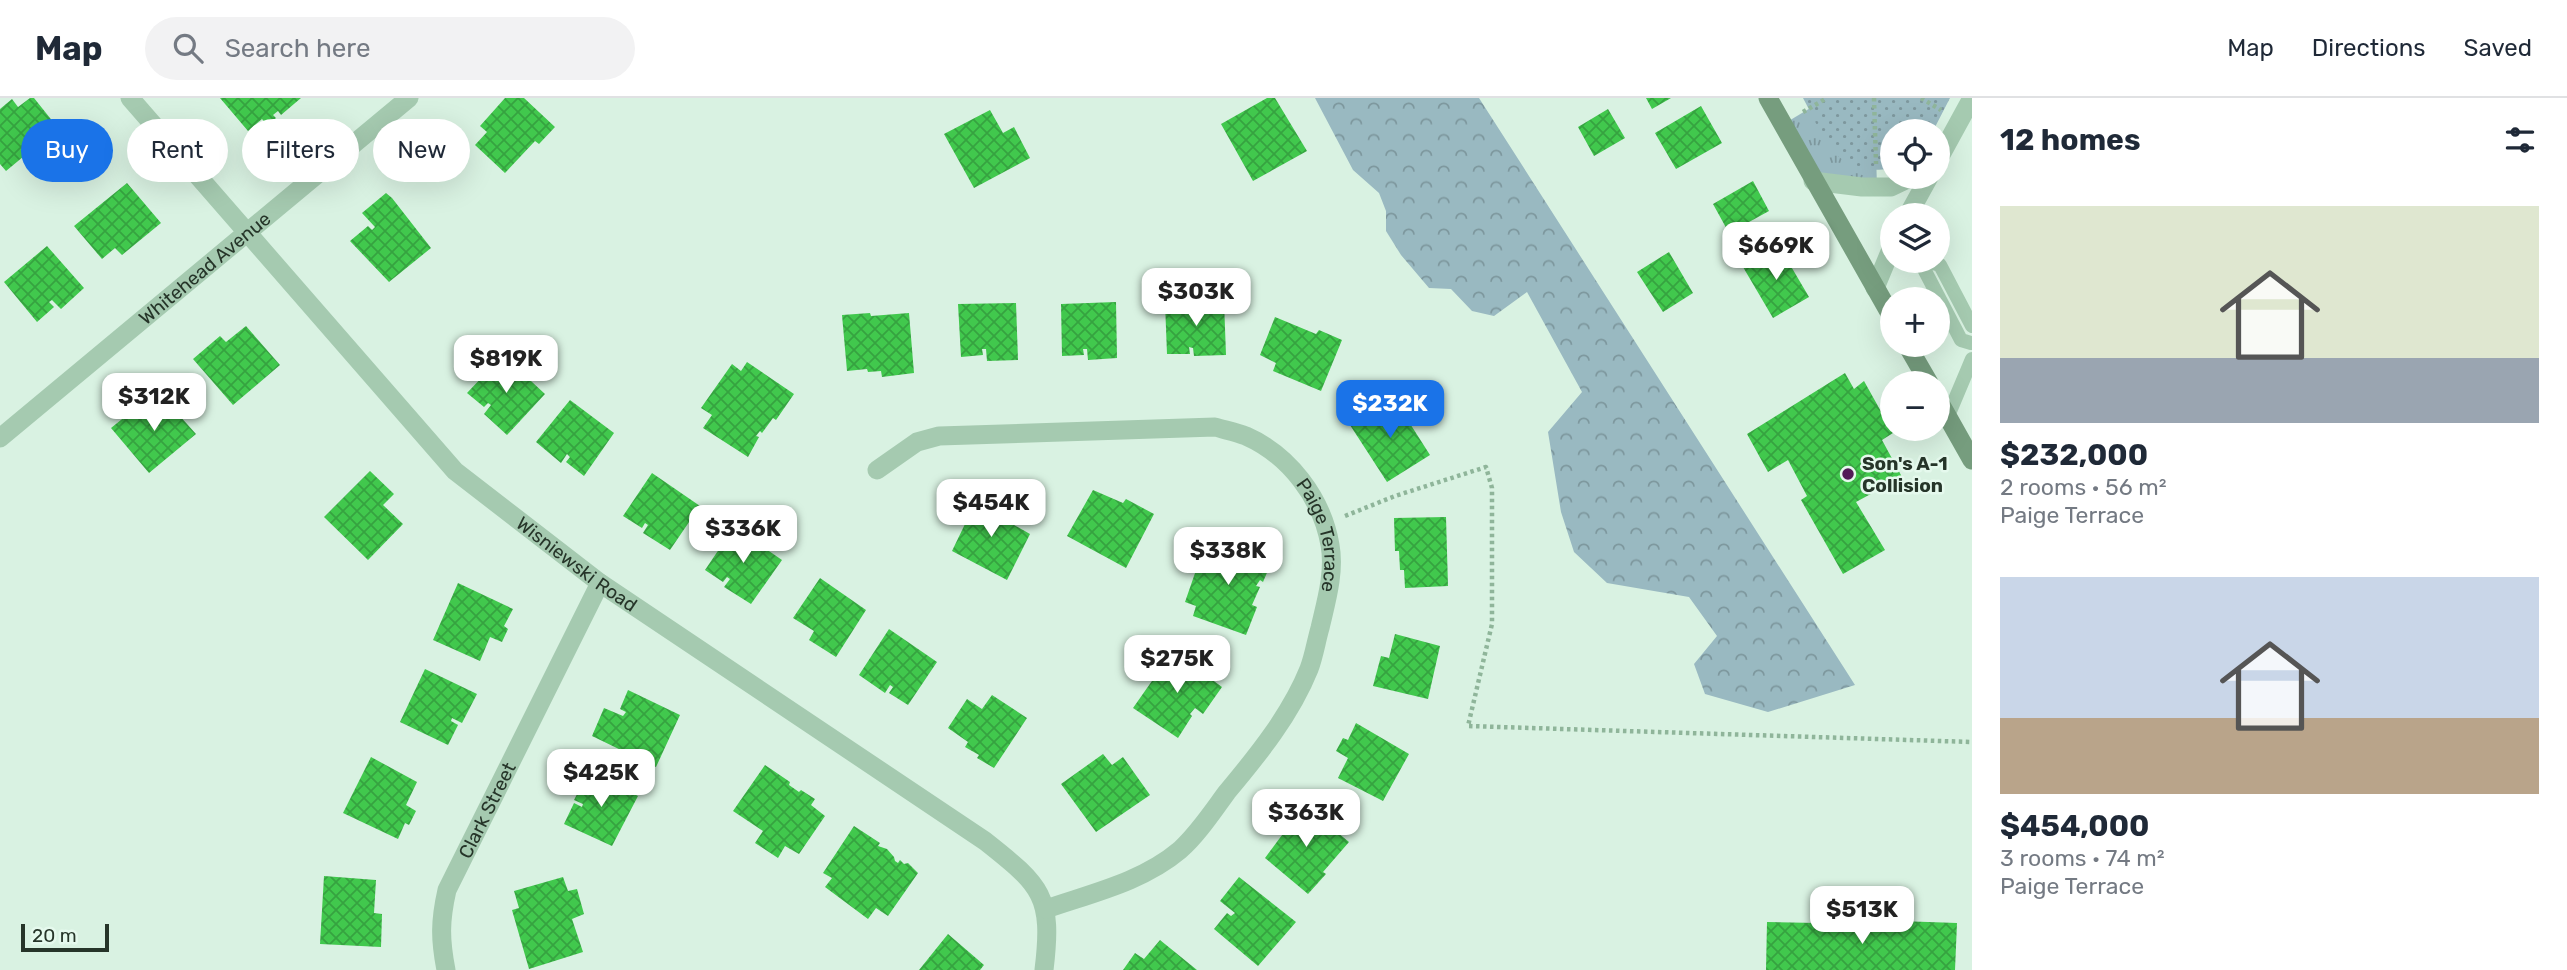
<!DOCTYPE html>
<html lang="en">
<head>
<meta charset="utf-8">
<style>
	body { margin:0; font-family:Rubik,sans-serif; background:#f2f2f3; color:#1f2937; height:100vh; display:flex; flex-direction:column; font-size:26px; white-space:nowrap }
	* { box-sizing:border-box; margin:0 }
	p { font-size:23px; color:#747a83 }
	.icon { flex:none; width:38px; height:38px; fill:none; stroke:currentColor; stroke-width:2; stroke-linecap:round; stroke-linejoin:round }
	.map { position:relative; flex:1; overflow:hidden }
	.details { display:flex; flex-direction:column; background:#fff; width:595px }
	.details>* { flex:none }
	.hud { position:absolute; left:21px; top:21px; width:665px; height:63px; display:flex; gap:14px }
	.controls { position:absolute; left:1880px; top:21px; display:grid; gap:14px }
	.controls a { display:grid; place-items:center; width:70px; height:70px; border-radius:50%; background:#fff; box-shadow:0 7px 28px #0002; font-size:35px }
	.scale { position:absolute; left:21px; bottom:18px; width:88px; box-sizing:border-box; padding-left:7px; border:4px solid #263529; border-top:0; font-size:19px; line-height:24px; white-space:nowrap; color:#263529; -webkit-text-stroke:5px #e5f9ed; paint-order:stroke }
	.price { position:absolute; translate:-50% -60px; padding:0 16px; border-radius:14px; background:#fff; color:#222; font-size:23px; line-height:46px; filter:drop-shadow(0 2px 4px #0008) }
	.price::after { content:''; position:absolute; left:50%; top:42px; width:21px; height:16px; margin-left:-10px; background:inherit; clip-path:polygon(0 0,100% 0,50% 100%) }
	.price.on { background:#1a73e8; color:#fff }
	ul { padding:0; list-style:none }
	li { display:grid; align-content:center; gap:14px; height:371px; padding:0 28px }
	li span { display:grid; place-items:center; height:217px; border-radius:0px; color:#555 }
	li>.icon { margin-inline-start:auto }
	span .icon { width:126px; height:126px; fill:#fffc; stroke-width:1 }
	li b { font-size:30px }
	h2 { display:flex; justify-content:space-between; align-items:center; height:84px; padding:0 28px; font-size:30px }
	.chip { padding:0 24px; border-radius:32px; background:#fff; box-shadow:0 7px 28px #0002; font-size:24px; line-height:63px }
	.chip.on { background:#1a73e8; color:#fff }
	header { display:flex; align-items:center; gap:42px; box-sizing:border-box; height:98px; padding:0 35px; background:#fff; border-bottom:2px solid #e0e1e3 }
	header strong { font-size:33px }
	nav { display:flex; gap:38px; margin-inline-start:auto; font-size:24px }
	.search { width:490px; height:63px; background:#f2f2f3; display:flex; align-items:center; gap:18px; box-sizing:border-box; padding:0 24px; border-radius:38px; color:#747a83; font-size:26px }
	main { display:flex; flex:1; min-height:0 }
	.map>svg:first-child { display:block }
</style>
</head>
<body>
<header>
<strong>Map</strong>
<div class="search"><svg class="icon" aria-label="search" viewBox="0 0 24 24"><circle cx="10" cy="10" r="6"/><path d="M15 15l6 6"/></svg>Search here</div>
<nav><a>Map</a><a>Directions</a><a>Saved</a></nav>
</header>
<main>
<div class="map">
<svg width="1972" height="872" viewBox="0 0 1972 872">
	<defs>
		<pattern id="grass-tufts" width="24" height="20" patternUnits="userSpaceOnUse" patternTransform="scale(1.75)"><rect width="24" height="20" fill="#99b9c1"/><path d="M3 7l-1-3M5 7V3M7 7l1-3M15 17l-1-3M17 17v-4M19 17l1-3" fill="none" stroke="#7d979d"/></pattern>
		<pattern id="forest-crowns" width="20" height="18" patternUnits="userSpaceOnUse" patternTransform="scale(1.75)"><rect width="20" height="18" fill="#99b9c1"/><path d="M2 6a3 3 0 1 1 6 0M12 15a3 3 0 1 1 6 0" fill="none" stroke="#7d979d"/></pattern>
		<pattern id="park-dots" width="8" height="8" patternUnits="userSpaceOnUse" patternTransform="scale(1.75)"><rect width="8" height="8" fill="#99b9c1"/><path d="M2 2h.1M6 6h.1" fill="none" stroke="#7d979d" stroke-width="1.8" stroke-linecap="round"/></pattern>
		<pattern id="building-cross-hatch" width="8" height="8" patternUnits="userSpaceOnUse" patternTransform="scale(1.75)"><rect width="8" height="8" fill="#41c84d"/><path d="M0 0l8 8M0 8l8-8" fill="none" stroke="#36a340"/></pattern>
	</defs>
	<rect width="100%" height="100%" fill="#d9f2e2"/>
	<path fill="url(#grass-tufts)" d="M 1827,0 L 1875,24 L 1877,89 L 1813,83 L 1782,27 Z"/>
	<path fill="url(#forest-crowns)" d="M 1315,0 L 1479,0 L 1855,587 L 1768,614 L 1705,596 L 1694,566 L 1717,538 L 1689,499 L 1607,485 L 1574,454 L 1561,414 L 1548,334 L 1582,294 L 1527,194 L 1494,218 L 1472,213 L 1451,191 L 1429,190 L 1401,157 L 1386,133 L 1386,113 L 1379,95 L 1353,72 Z"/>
	<path fill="url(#park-dots)" d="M 1803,0 L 1950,0 L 1933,33 L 1892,33 L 1892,70 C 1836,81 1825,41 1803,0 Z"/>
	<path fill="url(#building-cross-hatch)" d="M 30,0 L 34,0 L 58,30 L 6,73 L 0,66 L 0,11 L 12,1 L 18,9 Z
		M 220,0 L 301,0 L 281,17 L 278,13 L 273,17 L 276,20 L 268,28 L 262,21 L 248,33 Z
		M 505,0 L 524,0 L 555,29 L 539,46 L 535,43 L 505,75 L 475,47 L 487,34 L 480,28 Z
		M 1267,0 L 1275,0 L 1307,53 L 1253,83 L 1221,26 Z
		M 1646,0 L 1671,0 L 1652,11 Z
		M 1701,8 L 1722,45 L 1676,71 L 1655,35 Z
		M 1608,11 L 1625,40 L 1594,58 L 1578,29 Z
		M 990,12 L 1003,35 L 1014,29 L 1030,60 L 974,90 L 944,36 Z
		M 1753,83 L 1769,113 L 1729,135 L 1713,106 Z
		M 127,85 L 161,125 L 122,157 L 115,150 L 102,161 L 74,128 Z
		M 386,95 L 392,100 L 431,150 L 389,184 L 350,143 L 368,128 L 372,132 L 375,129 L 362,115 Z
		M 47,148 L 84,190 L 61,211 L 52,202 L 49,204 L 54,209 L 37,224 L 4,184 Z
		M 1779,148 L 1809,199 L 1773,220 L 1743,169 Z
		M 1669,154 L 1693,195 L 1663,214 L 1637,174 Z
		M 1224,203 L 1226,257 L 1194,258 L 1193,250 L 1189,249 L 1190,256 L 1167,256 L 1165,205 Z
		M 1116,204 L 1117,260 L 1088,262 L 1087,251 L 1083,251 L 1084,257 L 1062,258 L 1061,206 Z
		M 1016,205 L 1018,262 L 987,263 L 986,251 L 982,251 L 983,257 L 961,259 L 958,206 Z
		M 870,215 L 871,218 L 909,215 L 914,275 L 882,279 L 881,273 L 868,274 L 867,271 L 847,273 L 842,217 Z
		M 1275,219 L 1316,236 L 1319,232 L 1342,242 L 1321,293 L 1273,273 L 1276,265 L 1260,257 Z
		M 246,228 L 280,267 L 233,307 L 193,261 L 220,238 L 226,244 Z
		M 503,257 L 545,296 L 507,337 L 484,316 L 491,307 L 488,305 L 484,309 L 467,295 Z
		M 747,264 L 794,296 L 776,322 L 773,320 L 762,335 L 760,333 L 756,338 L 759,339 L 748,359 L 703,330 L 712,317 L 701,310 L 732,266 L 741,273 Z
		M 1845,275 L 1854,291 L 1864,283 L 1893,335 L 1882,342 L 1902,379 L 1856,404 L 1885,452 L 1843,476 L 1801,402 L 1807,398 L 1788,362 L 1768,374 L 1747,336 Z
		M 161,297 L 196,336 L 149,375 L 111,330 L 137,309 L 142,314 Z
		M 1393,299 L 1430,357 L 1387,384 L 1350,327 Z
		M 570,302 L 614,335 L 584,378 L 566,364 L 570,359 L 567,356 L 561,365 L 536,344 Z
		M 370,373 L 394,396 L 383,407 L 403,426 L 368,462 L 324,419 Z
		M 652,375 L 700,408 L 670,452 L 643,435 L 648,427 L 645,425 L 642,430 L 623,418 Z
		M 1093,392 L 1123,405 L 1126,401 L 1154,416 L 1126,470 L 1067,438 Z
		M 978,399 L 1009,413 L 1007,423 L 1030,436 L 1007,482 L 952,453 Z
		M 1446,419 L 1448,488 L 1405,490 L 1404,472 L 1400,472 L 1399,453 L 1395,453 L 1394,420 Z
		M 734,429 L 782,462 L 751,506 L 724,489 L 730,481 L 727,479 L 723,484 L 705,472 Z
		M 1222,443 L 1272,463 L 1263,484 L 1260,482 L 1256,488 L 1260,489 L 1252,507 L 1257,509 L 1246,537 L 1193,518 L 1196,508 L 1185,504 L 1203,452 L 1216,457 Z
		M 820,480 L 866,512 L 836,559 L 809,542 L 814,533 L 793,520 Z
		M 458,485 L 513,511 L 504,528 L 508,531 L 502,544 L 490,539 L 480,563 L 433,542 Z
		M 889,531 L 937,564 L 908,607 L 889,595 L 893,589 L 890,587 L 885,595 L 859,577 Z
		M 1395,536 L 1440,548 L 1428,601 L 1373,588 L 1381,558 L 1389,560 Z
		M 1173,553 L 1222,589 L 1203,616 L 1195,610 L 1190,616 L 1192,618 L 1178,640 L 1133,610 Z
		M 425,571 L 477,596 L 462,625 L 452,620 L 451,623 L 458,627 L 448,647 L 400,624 Z
		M 628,592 L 680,617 L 656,669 L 592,638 L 604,610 L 623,618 L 626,614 L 620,611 Z
		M 992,597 L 1027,620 L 994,670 L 977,660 L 979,657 L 965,649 L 968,644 L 948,630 L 967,601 L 982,611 Z
		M 1356,625 L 1409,656 L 1383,703 L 1338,680 L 1348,660 L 1336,653 L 1343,640 L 1348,642 Z
		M 1103,656 L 1112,667 L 1123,659 L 1150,697 L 1096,734 L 1061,686 Z
		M 371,659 L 417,684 L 406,707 L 416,713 L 409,727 L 405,725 L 398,741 L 343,715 Z
		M 765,667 L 790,684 L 789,687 L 799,694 L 801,692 L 815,701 L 811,707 L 825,718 L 799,756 L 785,748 L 778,760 L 755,745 L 763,733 L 733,713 Z
		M 589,673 L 638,698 L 612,748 L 564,726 L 574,705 L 582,709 L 583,706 L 574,702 Z
		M 1302,705 L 1349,744 L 1323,774 L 1326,776 L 1308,796 L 1265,760 L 1285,733 L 1281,730 Z
		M 854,728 L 880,745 L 878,748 L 887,751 L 894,759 L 895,763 L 898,765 L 900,762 L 904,766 L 908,765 L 918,775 L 888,818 L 876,810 L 868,821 L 825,789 L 832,780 L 823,775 Z
		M 324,778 L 376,782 L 374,815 L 382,816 L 381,849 L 320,846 Z
		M 563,779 L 568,793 L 577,791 L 584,816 L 572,821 L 583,854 L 529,871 L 512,812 L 519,810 L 514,793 Z
		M 1239,779 L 1296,824 L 1258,868 L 1214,831 L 1227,815 L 1231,818 L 1235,815 L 1220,803 Z
		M 1870,822 L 1957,825 L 1955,872 L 1766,872 L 1767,824 L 1870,826 Z
		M 948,836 L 984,867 L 980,872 L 919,872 Z
		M 1160,842 L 1197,872 L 1123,872 L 1135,855 L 1144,861 Z"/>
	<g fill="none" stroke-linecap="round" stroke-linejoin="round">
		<path stroke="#8fb59a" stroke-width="4.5" stroke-dasharray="3.5 3.5" stroke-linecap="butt" d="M 1874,0 L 1876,66
			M 1921,0 L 1941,12
			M 1803,14 L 1827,0
			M 1345,418 L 1395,398 L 1486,369 L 1492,390 L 1492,526 L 1468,628 L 1972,644"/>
		<path stroke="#a5cab0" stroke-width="14" d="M 1922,163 L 1925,173 L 1961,242 L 1971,245
			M 1927,163 L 1940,167 L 1972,228
			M 1948,318 L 1972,261"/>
		<g stroke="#a5cab0" stroke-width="19">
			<path id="s1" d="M 130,0 L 455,373 L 600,485 L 985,743 C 1042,788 1053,798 1044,872"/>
			<path id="s2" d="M 0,340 L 409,0"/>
			<path id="s3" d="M 877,372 L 917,344 L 939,338 L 1215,329 C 1225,332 1236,334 1246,338 C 1289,357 1322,400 1330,447 C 1335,474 1326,504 1320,530 C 1316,544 1314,558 1309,571 C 1291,616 1258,657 1227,694 C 1213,713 1198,736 1180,752 C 1142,784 1092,795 1046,811"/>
			<path id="s4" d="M 446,872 C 440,841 440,823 447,792 L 600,485"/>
		</g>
		<path stroke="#a5cab0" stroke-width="19" d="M 1937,64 L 1972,0
			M 1813,83 L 1862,89 L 1891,89 L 1912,79
			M 1908,117 L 1929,79
			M 1875,190 L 1892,149"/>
		<path stroke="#769d7e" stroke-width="19" d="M 1768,0 L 1892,219
			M 1907,247 L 1929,285
			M 1937,300 L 1972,362"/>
	</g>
	<circle fill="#521b57" stroke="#e5f9ed" stroke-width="2.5" cx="1848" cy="376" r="7"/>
	<g text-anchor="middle" stroke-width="5" stroke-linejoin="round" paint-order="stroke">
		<g font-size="19" fill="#263529" stroke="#e5f9ed">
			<text dy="7" stroke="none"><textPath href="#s2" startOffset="266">Whitehead Avenue</textPath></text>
			<text dy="7" stroke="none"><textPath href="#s3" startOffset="511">Paige Terrace</textPath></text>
			<text dy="7" stroke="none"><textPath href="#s1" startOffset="648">Wisniewski Road</textPath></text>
			<text dy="7" stroke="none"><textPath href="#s4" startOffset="170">Clark Street</textPath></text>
		</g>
		<g font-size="19" font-weight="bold" fill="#263529" stroke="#e5f9ed" text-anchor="start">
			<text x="1862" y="372">Son's A-1<tspan x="1862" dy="22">Collision</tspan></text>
		</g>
	</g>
</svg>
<div class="controls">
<a><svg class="icon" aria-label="locate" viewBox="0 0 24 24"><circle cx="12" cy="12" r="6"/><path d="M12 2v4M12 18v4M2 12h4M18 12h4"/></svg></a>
<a><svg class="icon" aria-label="layers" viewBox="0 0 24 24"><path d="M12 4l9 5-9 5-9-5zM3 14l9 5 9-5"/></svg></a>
<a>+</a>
<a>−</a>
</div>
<div class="scale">20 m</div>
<b class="price" style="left:1776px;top:184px">$669K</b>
<b class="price" style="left:1196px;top:230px">$303K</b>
<b class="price" style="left:506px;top:297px">$819K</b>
<b class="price" style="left:154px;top:335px">$312K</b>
<b class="price on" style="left:1390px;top:342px">$232K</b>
<b class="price" style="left:991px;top:441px">$454K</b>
<b class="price" style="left:743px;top:467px">$336K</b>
<b class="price" style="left:1228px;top:489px">$338K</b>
<b class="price" style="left:1177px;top:597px">$275K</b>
<b class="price" style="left:601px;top:711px">$425K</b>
<b class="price" style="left:1306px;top:751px">$363K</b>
<b class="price" style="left:1862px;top:848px">$513K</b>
<div class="hud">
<a class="chip on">Buy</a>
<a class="chip">Rent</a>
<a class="chip">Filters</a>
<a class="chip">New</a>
</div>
</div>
<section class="details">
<h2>12 homes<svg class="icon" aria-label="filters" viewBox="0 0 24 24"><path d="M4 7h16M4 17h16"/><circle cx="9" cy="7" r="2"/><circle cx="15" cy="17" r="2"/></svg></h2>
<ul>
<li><span style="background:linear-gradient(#dfe7d0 70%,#9aa5b1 0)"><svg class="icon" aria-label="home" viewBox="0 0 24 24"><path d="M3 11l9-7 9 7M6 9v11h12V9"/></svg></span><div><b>$232,000</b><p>2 rooms · 56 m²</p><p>Paige Terrace</p></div></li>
<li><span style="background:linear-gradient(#c9d6e8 65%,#b9a48a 0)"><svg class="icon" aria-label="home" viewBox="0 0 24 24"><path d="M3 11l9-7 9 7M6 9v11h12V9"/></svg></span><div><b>$454,000</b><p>3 rooms · 74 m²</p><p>Paige Terrace</p></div></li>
</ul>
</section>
</main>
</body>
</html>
